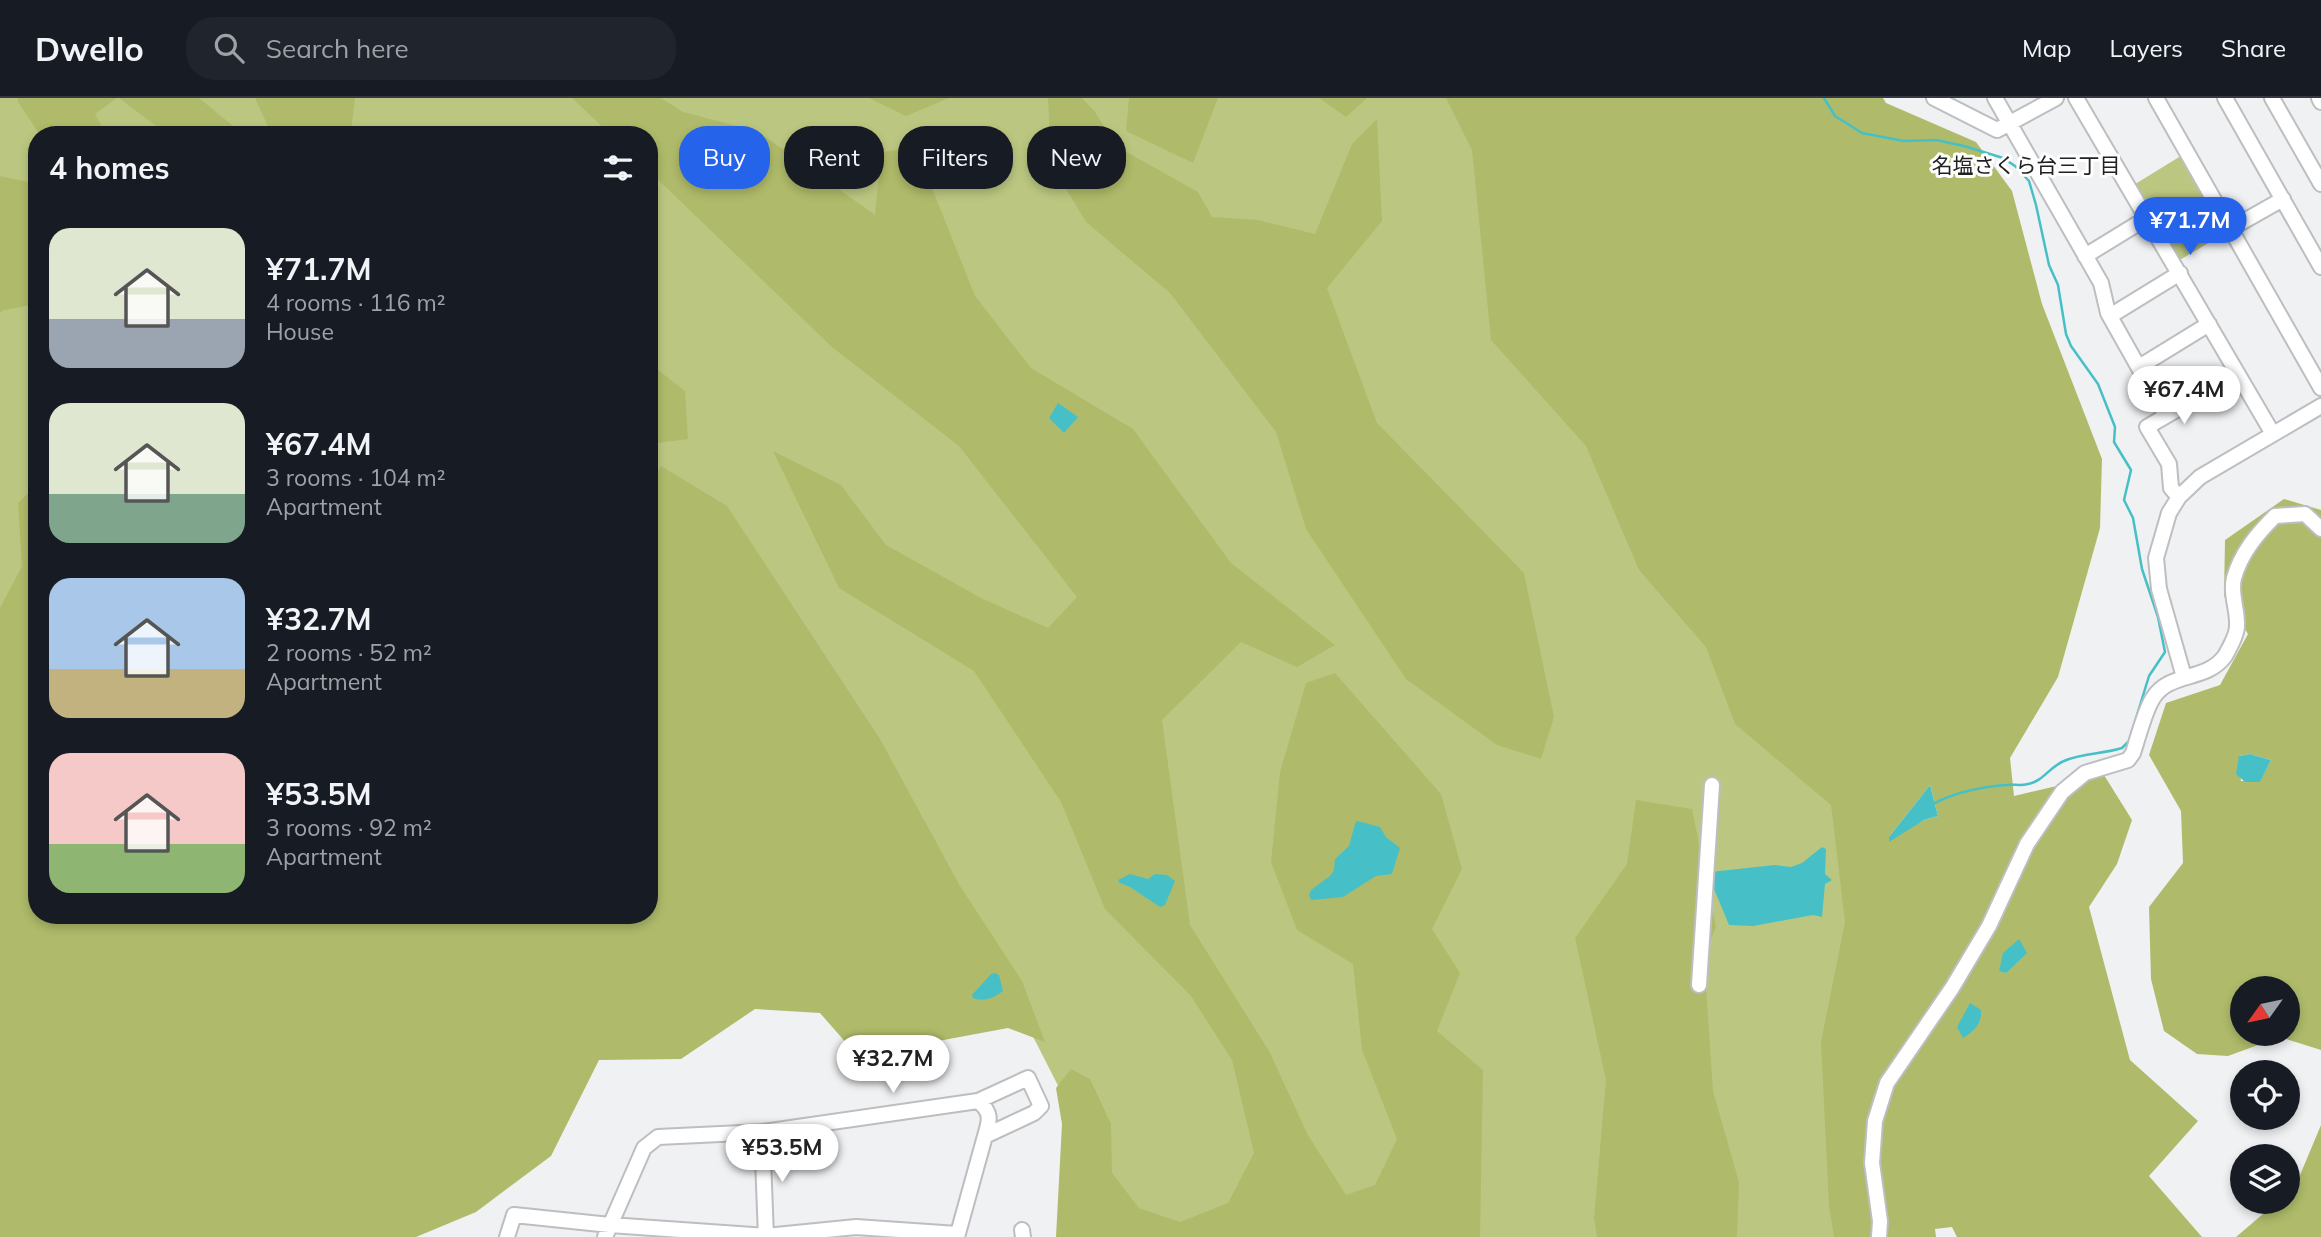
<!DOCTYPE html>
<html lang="en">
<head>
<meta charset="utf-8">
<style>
	body { margin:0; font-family:Mulish,"Noto Sans JP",sans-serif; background:#20242c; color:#f1f3f6; height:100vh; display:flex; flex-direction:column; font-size:26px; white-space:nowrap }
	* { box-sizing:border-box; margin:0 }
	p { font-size:23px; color:#9ea1a6 }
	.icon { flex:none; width:38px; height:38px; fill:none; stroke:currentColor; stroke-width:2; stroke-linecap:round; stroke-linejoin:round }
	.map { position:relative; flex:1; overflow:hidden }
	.drawer { position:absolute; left:28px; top:28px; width:630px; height:798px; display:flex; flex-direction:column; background:#171b24; border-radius:28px; box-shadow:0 4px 10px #0003 }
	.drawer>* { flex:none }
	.guide { position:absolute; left:679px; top:28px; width:665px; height:63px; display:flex; gap:14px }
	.needle { width:46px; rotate:237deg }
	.fabs { position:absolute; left:2230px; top:878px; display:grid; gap:14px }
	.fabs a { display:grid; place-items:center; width:70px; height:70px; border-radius:50%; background:#171b24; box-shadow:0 4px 10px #0003; font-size:35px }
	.price { position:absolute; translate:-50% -60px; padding:0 16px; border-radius:24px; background:#fff; color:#222; font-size:23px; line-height:46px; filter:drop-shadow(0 2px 4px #0008) }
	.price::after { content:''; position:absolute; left:50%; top:42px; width:21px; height:16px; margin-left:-10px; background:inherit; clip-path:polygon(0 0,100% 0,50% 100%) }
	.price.on { background:#2563eb; color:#fff }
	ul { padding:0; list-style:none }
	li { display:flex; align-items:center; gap:21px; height:175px; padding:0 21px }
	li span { display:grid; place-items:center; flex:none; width:196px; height:140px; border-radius:21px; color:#555 }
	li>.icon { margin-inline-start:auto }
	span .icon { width:84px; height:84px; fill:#fffc; stroke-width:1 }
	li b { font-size:30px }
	h2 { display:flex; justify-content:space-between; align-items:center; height:84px; padding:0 21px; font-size:30px }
	.chip { padding:0 24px; border-radius:28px; background:#171b24; box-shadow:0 4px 10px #0003; font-size:24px; line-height:63px }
	.chip.on { background:#2563eb; color:#fff }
	header { display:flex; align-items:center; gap:42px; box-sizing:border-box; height:98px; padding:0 35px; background:#171b24; border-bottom:2px solid #363941 }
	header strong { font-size:33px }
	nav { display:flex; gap:38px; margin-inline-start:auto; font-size:24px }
	.search { width:490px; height:63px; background:#20242c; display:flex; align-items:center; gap:18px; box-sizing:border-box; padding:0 24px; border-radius:28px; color:#9ea1a6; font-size:26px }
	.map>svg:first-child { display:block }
</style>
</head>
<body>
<header>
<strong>Dwello</strong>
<div class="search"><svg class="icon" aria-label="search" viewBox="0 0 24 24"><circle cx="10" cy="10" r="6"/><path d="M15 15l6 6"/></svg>Search here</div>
<nav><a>Map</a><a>Layers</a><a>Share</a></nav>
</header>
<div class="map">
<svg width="2321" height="1139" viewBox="0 0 2321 1139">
	<rect width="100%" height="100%" fill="#f0f1f3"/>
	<path fill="#bbc780" d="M 0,0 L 1481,0 L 1845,701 L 1849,1139 L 1135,1139 L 1018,909 L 649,482 L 649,37 L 37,37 L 37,527 L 0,567 Z
		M 2184,56 L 2227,134 L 2178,163 L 2132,88 Z"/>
	<path fill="#afbb6a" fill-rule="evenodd" d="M 18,0 L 117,0 L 95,16 L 107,37 L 40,37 L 18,4 Z
		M 119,0 L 199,0 L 244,37 L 168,37 Z
		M 255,0 L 355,0 L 351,33 L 356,37 L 269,37 L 271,35 Z
		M 572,0 L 661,0 L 683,14 L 757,33 L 875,117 L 881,54 L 916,50 L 975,198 L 1031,270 L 1133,331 L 1231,465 L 1335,547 L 1297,569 L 1241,544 L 1162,622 L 1190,827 L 1269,953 L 1308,1037 L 1346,1097 L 1375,1087 L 1397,1041 L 1362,952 L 1353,866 L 1297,832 L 1271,764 L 1280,674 L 1306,585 L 1335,575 L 1441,696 L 1462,771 L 1432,831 L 1460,875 L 1437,933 L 1483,972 L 1480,1139 L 1056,1139 L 1062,1026 L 1056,990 L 1071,971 L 1090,981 L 1111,1026 L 1112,1075 L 1139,1110 L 1180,1124 L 1228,1105 L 1254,1055 L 1232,962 L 1191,898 L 1105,811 L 1061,704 L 974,573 L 839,490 L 773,353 L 841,387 L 886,447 L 981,500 L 1048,530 L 1077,499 L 959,348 L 832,249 L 649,73 L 649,37 L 611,37 Z
		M 869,0 L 949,0 L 906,18 Z
		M 1048,0 L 1082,0 L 1095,14 L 1116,48 L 1198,94 L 1212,119 L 1258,122 L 1315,136 L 1352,46 L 1377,21 L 1382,123 L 1327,190 L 1377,325 L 1524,475 L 1554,619 L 1541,661 L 1497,647 L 1406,581 L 1306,431 L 1276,334 L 1170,195 L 1086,124 L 1051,66 Z
		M 1129,0 L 1218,0 L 1193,65 L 1126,33 Z
		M 1319,0 L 1367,0 L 1346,19 Z
		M 1446,0 L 1883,0 L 1886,5 L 1976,44 L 2012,93 L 2042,206 L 2102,361 L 2100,430 L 2058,579 L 2010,660 L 2014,698 L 2104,677 L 2132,722 L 2117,766 L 2089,809 L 2130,962 L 2198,1023 L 2149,1078 L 2202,1139 L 1957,1139 L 1952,1129 L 1935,1131 L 1936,1139 L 1834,1139 L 1829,1108 L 1821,944 L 1845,824 L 1831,707 L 1735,626 L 1706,549 L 1639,472 L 1586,348 L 1491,242 L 1472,52 ZM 1930,687 L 1938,718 L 1924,722 L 1889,739 Z
		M 0,78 L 37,86 L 37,206 L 4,212 L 0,215 Z
		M 649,259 L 654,269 L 685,293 L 688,341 L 649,346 Z
		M 661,368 L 727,408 L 880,641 L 960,788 L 1022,883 L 1045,944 L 1008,930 L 890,952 L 848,947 L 820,915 L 755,911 L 681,961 L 599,962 L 551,1058 L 476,1114 L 416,1139 L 0,1139 L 0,510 L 22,468 L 18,405 L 37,387 L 37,817 L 649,817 L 649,387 Z
		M 2284,401 L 2321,412 L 2321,952 L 2280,939 L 2228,958 L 2197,956 L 2164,933 L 2151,881 L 2149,809 L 2183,765 L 2181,713 L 2149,657 L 2166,605 L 2220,587 L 2248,536 L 2224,498 L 2225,442 ZM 2250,656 L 2271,662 L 2260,683 L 2241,683 L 2239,658 ZM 2242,891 L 2287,891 L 2287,936 L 2242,936 Z
		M 1636,702 L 1692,711 L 1716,829 L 1704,859 L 1713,993 L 1739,1084 L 1737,1139 L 1597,1139 L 1594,1120 L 1606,982 L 1575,840 L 1627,766 Z
		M 2321,1027 L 2321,1139 L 2236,1139 L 2277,1104 L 2287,1104 L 2287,1096 L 2295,1089 Z"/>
	<path fill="#46c0c6" d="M 1058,305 L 1078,319 L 1064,335 L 1049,320 Z
		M 2250,656 L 2271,662 L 2260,684 L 2245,684 L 2236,676 L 2239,658 Z
		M 1930,687 L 1938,718 L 1924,722 L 1889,744 L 1889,739 Z
		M 1357,723 L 1380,729 L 1386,739 L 1400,750 L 1392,776 L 1376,778 L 1343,799 L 1311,802 L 1309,797 L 1311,792 L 1330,778 L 1334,772 L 1335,761 L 1349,748 L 1355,726 Z
		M 1822,749 L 1826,751 L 1825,776 L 1832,782 L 1825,786 L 1822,819 L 1813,817 L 1753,828 L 1729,827 L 1709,779 L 1710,774 L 1775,767 L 1791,769 L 1802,765 Z
		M 1130,776 L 1148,781 L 1155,776 L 1167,777 L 1175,783 L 1165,807 L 1160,809 L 1130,789 L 1120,785 L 1118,782 Z
		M 2019,841 L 2027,855 L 2006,875 L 1999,873 L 2003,855 Z
		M 995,875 L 999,877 L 1003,893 C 994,900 984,904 973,900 L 972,897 L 991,876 Z
		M 1970,905 L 1981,912 C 1982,926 1974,933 1963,940 L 1957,929 Z"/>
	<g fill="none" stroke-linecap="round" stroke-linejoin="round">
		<path stroke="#46c0c6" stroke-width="2.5" d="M 1824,0 L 1835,18 L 1862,35 L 1904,43 L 1936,42 L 1964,48 L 2003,60 L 2015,68 L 2029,83 L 2036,107 L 2049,167 L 2058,187 L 2066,236 L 2071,248 L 2098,286 L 2115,329 L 2114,344 L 2131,372 L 2124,402 L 2133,420 L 2142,471 L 2158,519 L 2165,554 L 2149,578 L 2129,643 L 2122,650 C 2104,656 2081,655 2064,663 C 2049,669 2044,683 2028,686 C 2021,688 2013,686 2006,687 C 1981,689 1955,694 1933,706"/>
		<g stroke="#bdbec1" stroke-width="18">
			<path id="minor" d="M 1934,0 L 1997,32 L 2056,0
				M 1995,0 L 2101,185 L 2108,215 L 2166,318
				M 2076,0 L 2273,336
				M 2156,0 L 2321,290
				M 2225,0 L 2321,169
				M 2272,0 L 2321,86
				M 2319,0 L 2321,4
				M 2230,131 L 2283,101
				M 2085,158 L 2147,120
				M 2110,218 L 2180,175
				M 2139,269 L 2209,226
				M 2179,399 L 2171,390 L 2169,366 L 2147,329 L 2238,276
				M 2184,579 L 2159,491 L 2156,460 L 2169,415 L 2179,399 L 2200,379 L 2321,308
				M 1699,887 L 1712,687
				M 978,1003 C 992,1014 990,1022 985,1038
				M 762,1034 L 766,1139
				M 1022,1132 L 1023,1139
				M 507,1139 L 514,1117 L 610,1127 L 766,1138 L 856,1129 L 957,1136
				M 605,1139 L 644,1050 L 658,1039 L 762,1034 L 978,1003 L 1028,980 L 1041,1008 L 1034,1015 L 985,1038 L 957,1139
				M 1879,1139 L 1880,1123 L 1872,1065 L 1875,1023 L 1887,985 L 1952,890 L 1989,828 L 2027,746 L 2062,694 L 2085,675 L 2128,662 L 2133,655 C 2138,640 2145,612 2153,600 C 2170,573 2206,584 2225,558 C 2229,551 2237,536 2237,528 C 2238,512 2230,496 2234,480 C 2241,455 2257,436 2275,418 L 2305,416 L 2321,431"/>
		</g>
		<use href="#minor" stroke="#fff" stroke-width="14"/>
	</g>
	<g text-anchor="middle" stroke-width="6" stroke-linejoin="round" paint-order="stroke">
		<g font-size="21" fill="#212122" stroke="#fefeff">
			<text x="2026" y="75">名塩さくら台三丁目</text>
		</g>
	</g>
</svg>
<div class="fabs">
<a><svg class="needle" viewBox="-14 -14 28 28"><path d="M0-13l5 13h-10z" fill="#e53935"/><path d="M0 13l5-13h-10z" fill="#9ea1a6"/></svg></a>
<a><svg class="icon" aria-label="locate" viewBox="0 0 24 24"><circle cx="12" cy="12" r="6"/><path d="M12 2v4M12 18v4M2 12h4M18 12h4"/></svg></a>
<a><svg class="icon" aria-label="layers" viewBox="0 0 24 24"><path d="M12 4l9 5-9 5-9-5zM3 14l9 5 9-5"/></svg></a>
</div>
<b class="price on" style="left:2190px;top:159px">¥71.7M</b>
<b class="price" style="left:2184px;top:328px">¥67.4M</b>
<b class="price" style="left:893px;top:997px">¥32.7M</b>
<b class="price" style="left:782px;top:1086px">¥53.5M</b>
<div class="guide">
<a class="chip on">Buy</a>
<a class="chip">Rent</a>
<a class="chip">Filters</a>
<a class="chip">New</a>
</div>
<section class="drawer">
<h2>4 homes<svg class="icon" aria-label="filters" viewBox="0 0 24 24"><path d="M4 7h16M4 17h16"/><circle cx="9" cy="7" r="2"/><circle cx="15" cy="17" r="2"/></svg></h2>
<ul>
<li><span style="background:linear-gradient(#dfe7d0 65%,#9aa5b1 0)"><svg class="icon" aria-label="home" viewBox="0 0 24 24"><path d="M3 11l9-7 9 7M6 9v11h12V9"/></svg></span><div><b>¥71.7M</b><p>4 rooms · 116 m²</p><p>House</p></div></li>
<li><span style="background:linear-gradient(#dfe7d0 65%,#7fa58c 0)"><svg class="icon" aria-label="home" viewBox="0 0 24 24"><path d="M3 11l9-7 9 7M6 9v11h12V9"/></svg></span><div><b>¥67.4M</b><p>3 rooms · 104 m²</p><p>Apartment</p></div></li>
<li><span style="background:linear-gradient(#a9c7e8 65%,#c2b280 0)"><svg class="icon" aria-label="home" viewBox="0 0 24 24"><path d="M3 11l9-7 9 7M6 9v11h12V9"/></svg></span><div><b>¥32.7M</b><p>2 rooms · 52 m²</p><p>Apartment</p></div></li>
<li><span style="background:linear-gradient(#f6c9c9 65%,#8fb573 0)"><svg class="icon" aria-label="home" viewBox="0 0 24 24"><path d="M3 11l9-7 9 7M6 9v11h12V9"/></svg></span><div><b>¥53.5M</b><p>3 rooms · 92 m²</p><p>Apartment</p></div></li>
</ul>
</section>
</div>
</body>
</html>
